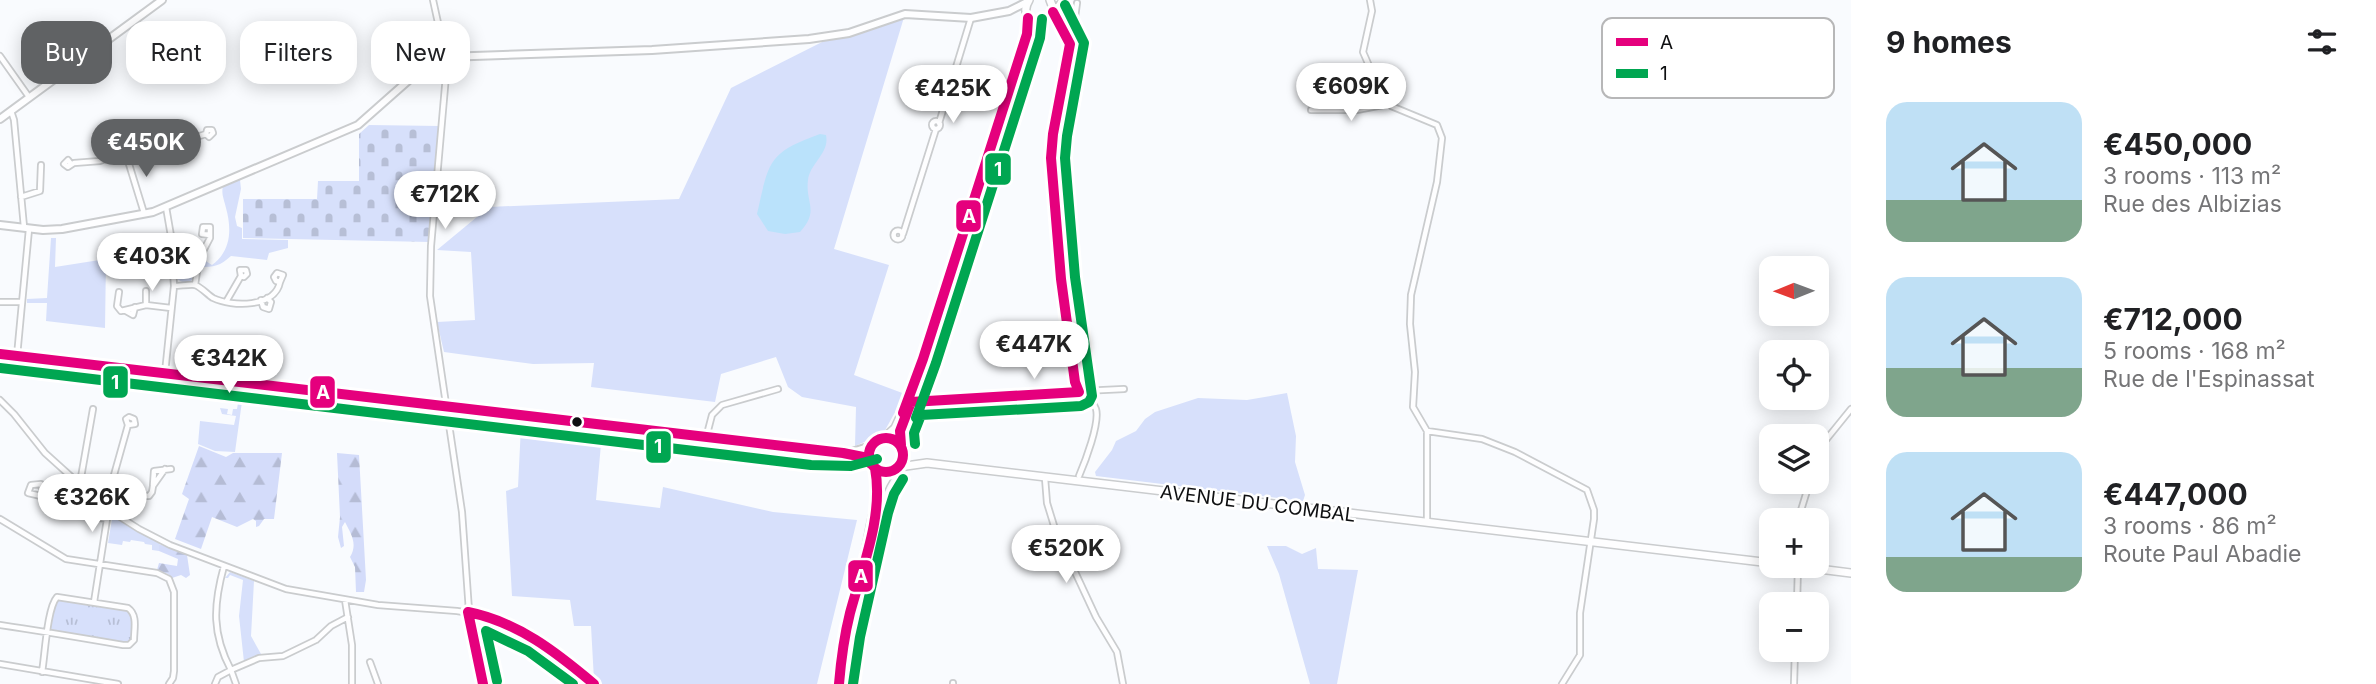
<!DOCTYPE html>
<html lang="en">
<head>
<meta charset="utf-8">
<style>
	body { margin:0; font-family:Inter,sans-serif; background:#f6f6f6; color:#202124; height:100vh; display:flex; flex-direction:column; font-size:26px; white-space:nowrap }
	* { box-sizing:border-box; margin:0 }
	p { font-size:23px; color:#757577 }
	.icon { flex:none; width:38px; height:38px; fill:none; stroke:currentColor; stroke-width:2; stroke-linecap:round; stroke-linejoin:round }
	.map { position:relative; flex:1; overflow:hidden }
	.side { display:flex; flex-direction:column; background:#fff; width:525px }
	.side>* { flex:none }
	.guide { position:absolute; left:21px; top:21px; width:665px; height:63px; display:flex; gap:14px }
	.needle { width:46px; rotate:269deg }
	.fabs { position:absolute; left:1759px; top:256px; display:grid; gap:14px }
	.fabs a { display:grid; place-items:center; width:70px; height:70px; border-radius:14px; background:#fff; box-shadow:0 4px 18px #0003; font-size:35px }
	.price { position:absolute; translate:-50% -60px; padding:0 16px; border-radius:24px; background:#fff; color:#222; font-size:23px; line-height:46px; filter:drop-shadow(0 2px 4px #0008) }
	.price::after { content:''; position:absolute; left:50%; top:42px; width:21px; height:16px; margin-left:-10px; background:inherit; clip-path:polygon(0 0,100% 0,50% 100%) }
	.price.active { background:#606264; color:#fff }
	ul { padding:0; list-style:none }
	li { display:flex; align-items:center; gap:21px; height:175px; padding:0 35px }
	li span { display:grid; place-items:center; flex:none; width:196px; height:140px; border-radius:21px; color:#555 }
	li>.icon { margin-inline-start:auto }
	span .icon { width:84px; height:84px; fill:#fffc; stroke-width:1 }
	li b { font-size:30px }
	h2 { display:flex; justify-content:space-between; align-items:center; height:84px; padding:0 35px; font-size:30px }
	.tag { padding:0 24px; border-radius:21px; background:#fff; box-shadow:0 4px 18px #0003; font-size:24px; line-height:63px }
	.tag.active { background:#606264; color:#fff }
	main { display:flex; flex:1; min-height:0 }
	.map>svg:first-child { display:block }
</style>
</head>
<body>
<main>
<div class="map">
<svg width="1851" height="684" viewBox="0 0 1851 684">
	<defs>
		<pattern id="forest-firs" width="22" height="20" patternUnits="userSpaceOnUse" patternTransform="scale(1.75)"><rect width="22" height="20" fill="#d4dcfa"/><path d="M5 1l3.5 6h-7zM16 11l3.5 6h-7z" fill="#b5bcd5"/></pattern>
		<pattern id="cemetery-stones" width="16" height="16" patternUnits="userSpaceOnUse" patternTransform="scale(1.75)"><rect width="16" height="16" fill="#d7e0fb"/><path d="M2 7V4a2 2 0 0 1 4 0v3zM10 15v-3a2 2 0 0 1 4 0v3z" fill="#b7bfd6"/></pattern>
		<pattern id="park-tufts" width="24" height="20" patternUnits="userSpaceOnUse" patternTransform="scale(1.75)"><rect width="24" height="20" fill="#d7e0fb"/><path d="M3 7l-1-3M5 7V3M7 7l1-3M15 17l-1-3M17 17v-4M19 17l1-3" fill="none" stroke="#b7bfd6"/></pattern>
	</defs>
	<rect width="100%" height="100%" fill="#f9fbfe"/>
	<path fill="#d7e0fb" d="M 905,14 L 834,249 L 889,265 L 854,375 L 905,394 L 883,434 L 855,446 L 856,407 L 802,397 L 788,387 L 776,357 L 721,374 L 715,402 L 591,387 L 594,363 L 533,364 L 444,352 L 437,322 L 475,320 L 471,252 L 437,250 L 489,207 L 679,199 L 731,88 L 832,37 Z
		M 237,180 L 240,180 L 241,189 L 235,217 L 237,226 L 242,228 L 242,239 L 288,240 L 288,248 L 269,253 L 267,260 L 231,256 C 220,266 214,267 200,267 L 203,256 L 204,260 L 212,265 C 231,251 232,230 226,208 C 224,199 221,194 223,186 Z
		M 51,238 L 56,238 L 55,267 L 106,259 L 105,328 L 46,321 L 47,303 L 27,303 L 27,299 L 47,298 Z
		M 241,386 L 244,387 L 235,452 L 215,451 L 198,444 L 200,421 L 234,425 L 236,416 L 222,414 L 220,408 L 228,409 L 227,414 L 232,415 L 233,409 L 237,409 L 238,403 L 235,402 L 243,391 Z
		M 1287,393 L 1296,436 L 1295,462 L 1305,495 L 1303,501 L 1096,476 L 1095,472 L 1112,450 L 1116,441 L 1136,431 L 1145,419 L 1155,412 L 1198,398 L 1247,400 Z
		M 521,426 L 602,433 L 596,500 L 660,508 L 663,487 L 773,512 L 857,520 L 817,684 L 597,684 L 594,680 L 591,626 L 574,626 L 570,600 L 512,596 L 506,491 L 518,487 Z
		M 114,517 L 159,543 L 159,551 L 152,550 L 152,545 L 145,544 L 144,542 L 131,540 L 130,542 L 123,541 L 122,545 L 108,543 L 112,519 Z
		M 1267,546 L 1286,546 L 1302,554 L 1316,548 L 1318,569 L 1358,570 L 1337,684 L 1310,684 L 1279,574 Z
		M 230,572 L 254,581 L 251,636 L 261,654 L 244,662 L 239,616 L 243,580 L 230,575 L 228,578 L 225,578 Z"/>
	<path fill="url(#forest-firs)" d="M 199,446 L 226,457 L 233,453 L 282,453 L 274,519 L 264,519 L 259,526 L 256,527 L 256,521 L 253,519 L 237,527 L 212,517 L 201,549 L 175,539 L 189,499 L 182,494 Z
		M 337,453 L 359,455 L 366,580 L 364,592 L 356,592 L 355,567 L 350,557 C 358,544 351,534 345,522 L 342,527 L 344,546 L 341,548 L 338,537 L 340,517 Z
		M 159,544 L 187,555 L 190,575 L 186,578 L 181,575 L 172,578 L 168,574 L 157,570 L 159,563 L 177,566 L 178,559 L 159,551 Z"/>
	<path fill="url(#cemetery-stones)" d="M 369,125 L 440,126 L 429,242 L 243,238 L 243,199 L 317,199 L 318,181 L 359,181 L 359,134 Z"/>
	<path fill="url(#park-tufts)" d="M 176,248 L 188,248 L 198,256 C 195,267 197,280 186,284 L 175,278 Z
		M 60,599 L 128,609 L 133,615 L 132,640 L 127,643 L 53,631 L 50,627 L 54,604 Z"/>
	<path fill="#bae2fb" d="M 820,134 L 826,135 C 830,153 810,163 808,180 C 805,203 820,210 800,232 L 785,234 L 768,231 L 757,214 C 769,162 767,153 820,134 Z"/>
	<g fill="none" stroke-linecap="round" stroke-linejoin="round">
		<g stroke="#caccce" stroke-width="8">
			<path id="street" d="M 433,0 L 447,64 L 431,246 L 430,296 L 462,512 L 470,625 L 483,684
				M 1370,0 L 1372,11 L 1363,52 L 1380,91 L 1391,106 L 1437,125 L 1442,138 L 1437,182 L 1411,295 L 1410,324 L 1415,372 L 1413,407 L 1427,431 L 1427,522
				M 1053,12 L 1070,44 L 1053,134 L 1051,158 L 1061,279 L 1075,382 C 1080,393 1092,398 1096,409 C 1100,423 1085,462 1079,476
				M 1067,37 L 1073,32 L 1077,3
				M 0,56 L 29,97
				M 1311,110 L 1357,110 L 1388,104
				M 11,111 L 14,120 L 24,227
				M932 125a4 4 0 1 1 8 0a4 4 0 1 1-8 0Z
				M 939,123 L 971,18
				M 125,151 L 144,213
				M 71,164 L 68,160 L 64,164 L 68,167 L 74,163 L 100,161 L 137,148 L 180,142 L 206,134 L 209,137 L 213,133 L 212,130 L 207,130 L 206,134
				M 21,197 L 40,191 L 41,165
				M893.5 235a4.5 4.5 0 1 1 9 0a4.5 4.5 0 1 1-9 0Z
				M 903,234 L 936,129
				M 123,258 L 173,261
				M 133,258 L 136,267 L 139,266 L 141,259
				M 195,285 L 199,259 L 210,238 L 210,235 L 202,234 L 203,227 L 210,227 L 210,235
				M 174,286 C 180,286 191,284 195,285 C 201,287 208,295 213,298 C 232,307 275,308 280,282 L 276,281 L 274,277 L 277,273 L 283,275 L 280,282
				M 146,291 L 146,305
				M 119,292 L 117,306 L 121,311 L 146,305 L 171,308
				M 261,300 L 263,307 L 269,309 L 271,302 L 267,298
				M 0,302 L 22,302
				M 226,302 L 241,276 L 240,270 L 246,270 L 247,274 L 244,277 L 241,276
				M 126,311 L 133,315 L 135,307
				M987.5 351a5.5 5.5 0 1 1 11 0a5.5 5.5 0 1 1-11 0Z
				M 998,351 L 1070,344
				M 17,356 L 29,229
				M 165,373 L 174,286 L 171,236 L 166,207
				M 243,383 L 246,344
				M 993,397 L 1001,395 L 1124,389
				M 0,400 L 14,414 L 45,453 L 106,508 L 139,529 L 170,545 L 286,589 L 378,605 L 457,611 L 488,616 L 539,642 L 594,684
				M 1427,431 L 1482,439 L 1515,452 L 1587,490 L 1594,510 L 1594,519 L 1580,613 L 1580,655 L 1562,684
				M 706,438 L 712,415 L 722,405 L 778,389
				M 1816,458 L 1821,446 L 1851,409
				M 1045,478 L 1047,503 L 1055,529 L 1096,617 L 1117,652 L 1123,684
				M 80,483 L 93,409
				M 153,485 L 154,471 L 171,469
				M 41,496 L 43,491 L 41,484 L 31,485 L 28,493 L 41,496 L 70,514 L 107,519
				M 125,496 L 149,496 L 152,492 L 153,486 L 165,469
				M 118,516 C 131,485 117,497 114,475 L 128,425 L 126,419 L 129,417 L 134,419 L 135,424 L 128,425
				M 0,519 L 66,559 L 157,573 L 169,579 L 174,592 L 174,671 L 173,678 L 169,684
				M 1798,520 L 1810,481
				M 224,566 C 213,606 212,634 231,670 L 259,658 L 283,656 L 316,640 L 331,626 L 348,617
				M 345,600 L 352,645 L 352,684
				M 94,602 L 107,519 L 111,511
				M 1797,604 L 1798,566
				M 0,625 C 41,631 82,638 123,645 L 129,645 L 134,640 C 134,629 138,615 128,608 L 57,597 C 47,608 45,655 42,672
				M 370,662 L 378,684
				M 0,664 L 118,684
				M 953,683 L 953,684
				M 215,684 L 218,677 L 231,670 L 236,684
				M 1794,684 L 1795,649"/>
		</g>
		<g stroke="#caccce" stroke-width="10">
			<path id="secondary" d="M 1053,11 L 1065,0
				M 0,119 L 162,0
				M 0,225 L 43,230 L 62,229 L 153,212 L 358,125 L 427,64 L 445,57 L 652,50 L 809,39 L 849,33 L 905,14 L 971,18 L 1009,11 L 1027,2
				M 0,354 L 843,453 L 863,457 L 871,464
				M 852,452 L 871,446"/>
		</g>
		<g stroke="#caccce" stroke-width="10">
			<path id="primary" d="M 1029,0 C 1022,11 1027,21 1040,23 L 1051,15 L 1053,8 L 1050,0
				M 1029,40 L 1040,23
				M 885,437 L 895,428 L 911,393 L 1027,34 L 1028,18
				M869 455a17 17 0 1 1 34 0a17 17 0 1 1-34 0Z
				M 901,445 L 900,431 L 905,417
				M 899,467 L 927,463 L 1771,563
				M 1787,565 L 1851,573
				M 839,684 C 842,639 855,596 865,552 C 871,527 874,491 892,471"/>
		</g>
		<use href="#street" stroke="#fefeff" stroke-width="4.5"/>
		<use href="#secondary" stroke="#fefeff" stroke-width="6"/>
		<use href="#primary" stroke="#fefeff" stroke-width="7"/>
		<g stroke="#fff" stroke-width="16">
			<path id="bus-1" d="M 0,354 L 843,453 L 863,457 L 871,464
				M 903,413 L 923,359 L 1027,34 L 1028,18
				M869 455a17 17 0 1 1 34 0a17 17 0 1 1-34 0Z
				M 901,445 L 900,431 L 911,402 L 1079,392 L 1075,382 L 1061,279 L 1051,158 L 1053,134 L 1070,44 L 1053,12
				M 483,684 L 468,612 C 518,622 556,652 594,684
				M 839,684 C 841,660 844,637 850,613 C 862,568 884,516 875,468"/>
		</g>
		<g stroke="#fff" stroke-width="16">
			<path id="bus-2" d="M 0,368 L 811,465 L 851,466 L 877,459
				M 916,418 L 936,363 L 1040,38 L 1042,19
				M 915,444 L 914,433 L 921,415 L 1081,406 L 1089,402 L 1092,396 L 1075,277 L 1065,158 L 1067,136 L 1084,43 L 1065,5
				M 497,681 L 486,631 L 528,651 L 573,684
				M 853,684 L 860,637 L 888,513 L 894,494 L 903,479"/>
		</g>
		<use href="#bus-1" stroke="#e5007d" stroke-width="10"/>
		<use href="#bus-2" stroke="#00a651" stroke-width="10"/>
	</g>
	<circle fill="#0e0f11" stroke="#fff" stroke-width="2.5" cx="577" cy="422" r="6"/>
	<g text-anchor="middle" stroke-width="5" stroke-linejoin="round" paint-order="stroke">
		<g font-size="19" fill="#0e0f11" stroke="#fff">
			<text transform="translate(1258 503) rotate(7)" y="7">AVENUE DU COMBAL</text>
		</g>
	</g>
	<rect x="1602" y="18" width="232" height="80" rx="10" fill="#fff" stroke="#b7b7b8" stroke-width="2"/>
	<rect x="1616" y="38" width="32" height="8" fill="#e5007d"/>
	<rect x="1616" y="69" width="32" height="9" fill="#00a651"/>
	<g font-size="19" fill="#0e0f11">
		<text x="1660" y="49">A</text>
		<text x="1660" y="80">1</text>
	</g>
	<g stroke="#fff" stroke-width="2.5">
		<rect x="984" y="152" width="28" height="34" rx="7" fill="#00a651"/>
		<rect x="955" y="199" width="27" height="34" rx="7" fill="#e5007d"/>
		<rect x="102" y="365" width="27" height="34" rx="7" fill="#00a651"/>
		<rect x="309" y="375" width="27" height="34" rx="7" fill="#e5007d"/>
		<rect x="645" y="430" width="27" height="34" rx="7" fill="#00a651"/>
		<rect x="847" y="559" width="27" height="34" rx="7" fill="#e5007d"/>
	</g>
	<g font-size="19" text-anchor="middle" font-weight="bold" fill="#fff">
		<text x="998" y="176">1</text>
		<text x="969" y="223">A</text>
		<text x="115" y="389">1</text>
		<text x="323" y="399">A</text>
		<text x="658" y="453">1</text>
		<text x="861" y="583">A</text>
	</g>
</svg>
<div class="fabs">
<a><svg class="needle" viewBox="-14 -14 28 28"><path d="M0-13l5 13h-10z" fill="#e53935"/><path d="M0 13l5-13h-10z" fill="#757577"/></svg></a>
<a><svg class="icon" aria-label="locate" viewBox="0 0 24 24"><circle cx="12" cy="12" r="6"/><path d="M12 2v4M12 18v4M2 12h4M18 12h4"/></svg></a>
<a><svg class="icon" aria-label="layers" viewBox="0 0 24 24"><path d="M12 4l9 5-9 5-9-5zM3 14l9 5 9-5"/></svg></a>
<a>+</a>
<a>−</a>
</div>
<b class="price" style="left:1351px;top:123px">€609K</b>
<b class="price" style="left:953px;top:125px">€425K</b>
<b class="price active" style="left:146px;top:179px">€450K</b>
<b class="price" style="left:445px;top:231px">€712K</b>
<b class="price" style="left:152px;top:293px">€403K</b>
<b class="price" style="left:1034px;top:381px">€447K</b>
<b class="price" style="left:229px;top:395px">€342K</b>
<b class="price" style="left:92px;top:534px">€326K</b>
<b class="price" style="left:1066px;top:585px">€520K</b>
<div class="guide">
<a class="tag active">Buy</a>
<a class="tag">Rent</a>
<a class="tag">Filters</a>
<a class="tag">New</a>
</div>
</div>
<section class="side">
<h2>9 homes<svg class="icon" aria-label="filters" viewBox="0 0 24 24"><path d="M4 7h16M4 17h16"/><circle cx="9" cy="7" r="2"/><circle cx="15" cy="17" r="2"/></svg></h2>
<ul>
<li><span style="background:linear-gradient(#bfe0f5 70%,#7fa58c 0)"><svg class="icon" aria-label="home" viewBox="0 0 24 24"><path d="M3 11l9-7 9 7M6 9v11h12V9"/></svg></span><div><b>€450,000</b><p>3 rooms · 113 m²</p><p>Rue des Albizias</p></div></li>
<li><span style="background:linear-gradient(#bfe0f5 65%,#7fa58c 0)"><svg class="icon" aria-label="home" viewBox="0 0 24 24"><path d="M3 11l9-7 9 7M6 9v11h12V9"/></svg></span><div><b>€712,000</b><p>5 rooms · 168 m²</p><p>Rue de l'Espinassat</p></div></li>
<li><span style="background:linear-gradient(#bfe0f5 75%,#7fa58c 0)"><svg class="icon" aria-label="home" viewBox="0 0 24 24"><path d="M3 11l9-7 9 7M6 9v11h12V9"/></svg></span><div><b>€447,000</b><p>3 rooms · 86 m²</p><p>Route Paul Abadie</p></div></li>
</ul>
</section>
</main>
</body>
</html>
